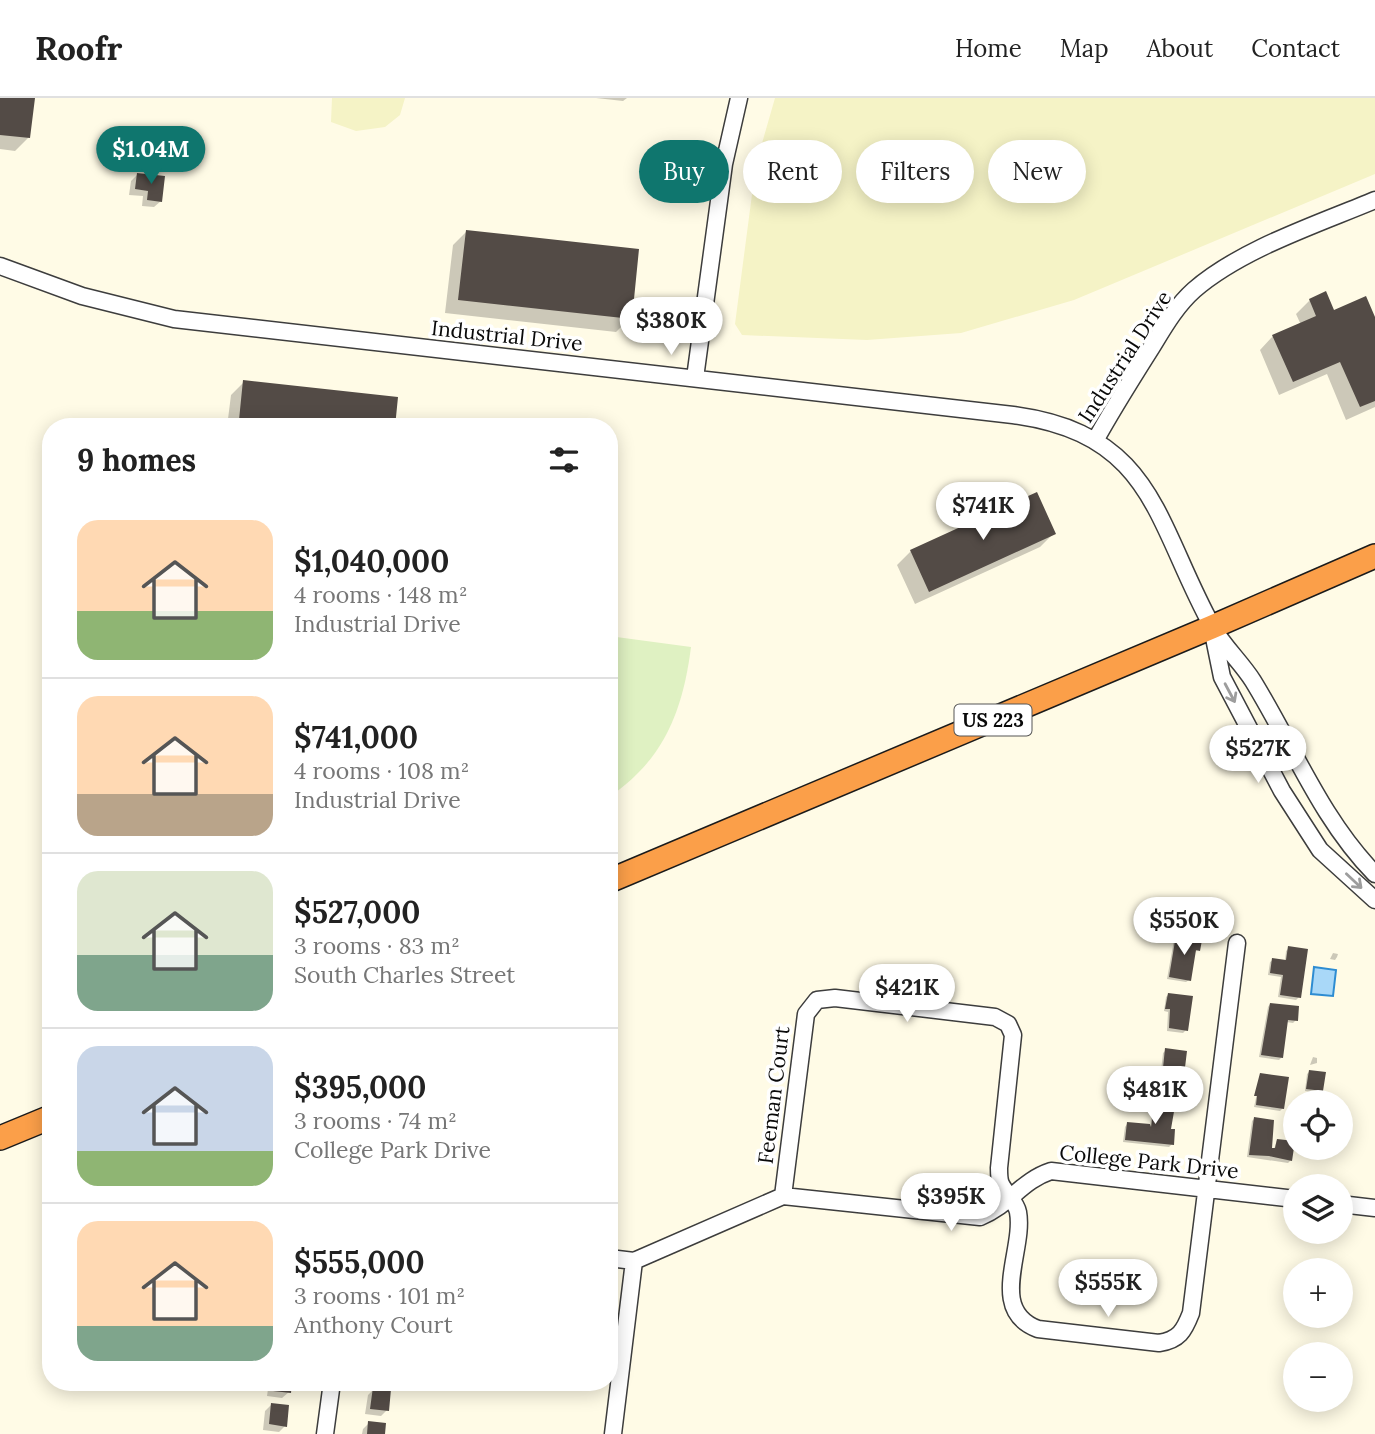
<!DOCTYPE html>
<html lang="en">
<head>
<meta charset="utf-8">
<style>
	body { margin:0; font-family:Lora,serif; background:#f2f2f2; color:#222; height:100vh; display:flex; flex-direction:column; font-size:26px; white-space:nowrap }
	* { box-sizing:border-box; margin:0 }
	p { font-size:23px; color:#767676 }
	.icon { flex:none; width:38px; height:38px; fill:none; stroke:currentColor; stroke-width:2; stroke-linecap:round; stroke-linejoin:round }
	.map { position:relative; flex:1; overflow:hidden }
	.drawer { position:absolute; left:42px; top:320px; width:576px; height:973px; display:flex; flex-direction:column; background:#fff; border-radius:28px; box-shadow:0 4px 18px #0003 }
	.drawer>* { flex:none }
	.banner { position:absolute; left:639px; top:42px; width:630px; height:63px; display:flex; gap:14px }
	.controls { position:absolute; left:1283px; top:992px; display:grid; gap:14px }
	.controls a { display:grid; place-items:center; width:70px; height:70px; border-radius:50%; background:#fff; box-shadow:0 4px 18px #0003; font-size:35px }
	.price { position:absolute; translate:-50% -60px; padding:0 16px; border-radius:24px; background:#fff; color:#222; font-size:23px; line-height:46px; filter:drop-shadow(0 2px 4px #0008) }
	.price::after { content:''; position:absolute; left:50%; top:42px; width:21px; height:16px; margin-left:-10px; background:inherit; clip-path:polygon(0 0,100% 0,50% 100%) }
	.price.current { background:#0f766e; color:#fff }
	ul { padding:0; list-style:none }
	li { display:flex; align-items:center; gap:21px; height:175px; padding:0 35px }
	li+li { border-top:2px solid #e0e0e0 }
	li span { display:grid; place-items:center; flex:none; width:196px; height:140px; border-radius:21px; color:#555 }
	li>.icon { margin-inline-start:auto }
	span .icon { width:84px; height:84px; fill:#fffc; stroke-width:1 }
	li b { font-size:30px }
	h2 { display:flex; justify-content:space-between; align-items:center; height:84px; padding:0 35px; font-size:30px }
	.pill { padding:0 24px; border-radius:32px; background:#fff; box-shadow:0 4px 18px #0003; font-size:24px; line-height:63px }
	.pill.current { background:#0f766e; color:#fff }
	header { display:flex; align-items:center; gap:42px; box-sizing:border-box; height:98px; padding:0 35px; background:#fff; border-bottom:2px solid #e0e0e0 }
	header strong { font-size:33px }
	nav { display:flex; gap:38px; margin-inline-start:auto; font-size:24px }
	.map>svg:first-child { display:block }
</style>
</head>
<body>
<header>
<strong>Roofr</strong>
<nav><a>Home</a><a>Map</a><a>About</a><a>Contact</a></nav>
</header>
<div class="map">
<svg width="1375" height="1336" viewBox="0 0 1375 1336">
	<rect width="100%" height="100%" fill="#fffbe6"/>
	<path fill="#f5f3c6" d="M 332,0 L 405,0 L 400,17 L 385,29 L 356,33 L 331,24 Z
		M 775,0 L 1375,0 L 1375,76 L 1074,202 L 961,235 L 867,242 L 742,237 L 735,226 L 756,66 Z"/>
	<path fill="#dff1c2" d="M 609,538 L 691,549 C 683,612 664,662 609,699 Z"/>
	<path fill="#a9d8f8" stroke="#2d8cd2" stroke-width="2" d="M 1314,869 L 1336,872 L 1333,898 L 1311,896 Z"/>
	<path fill="#0003" d="M 0,0 L 33,0 L 29,39 L 15,53 L 0,51 Z
		M 596,0 L 627,0 L 623,3 Z
		M 137,77 L 161,103 L 154,109 L 142,108 L 143,98 L 129,97 L 131,83 Z
		M 466,134 L 630,220 L 616,234 L 445,215 L 453,147 Z
		M 1310,202 L 1333,214 L 1375,224 L 1375,309 L 1346,322 L 1327,276 L 1279,297 L 1260,252 L 1273,238 L 1301,227 L 1296,216 Z
		M 244,284 L 393,329 L 227,329 L 231,297 Z
		M 1054,435 L 1040,449 L 915,506 L 897,467 L 911,453 Z
		M 1176,839 L 1199,852 L 1194,854 L 1189,882 L 1186,884 L 1167,881 L 1174,842 Z
		M 1289,850 L 1299,899 L 1296,902 L 1278,899 L 1281,879 L 1268,877 L 1270,864 L 1273,862 L 1285,863 L 1286,853 Z
		M 1333,855 L 1338,856 L 1337,859 L 1335,862 L 1330,861 Z
		M 1168,897 L 1186,932 L 1183,935 L 1167,933 L 1168,914 L 1164,913 L 1166,899 Z
		M 1270,906 L 1296,922 L 1293,925 L 1286,924 L 1282,959 L 1279,962 L 1259,959 L 1268,909 Z
		M 1166,952 L 1181,986 L 1178,988 L 1174,988 L 1170,997 L 1152,995 L 1153,984 L 1160,982 L 1163,955 Z
		M 1313,959 L 1317,960 L 1317,965 L 1310,967 Z
		M 1310,973 L 1321,993 L 1319,995 L 1305,993 L 1307,976 Z
		M 1261,977 L 1283,1010 L 1280,1013 L 1254,1009 Z
		M 1155,1004 L 1169,1032 L 1172,1046 L 1169,1049 L 1123,1044 L 1125,1029 L 1127,1026 L 1150,1028 L 1153,1006 Z
		M 1254,1021 L 1270,1051 L 1274,1051 L 1277,1042 L 1291,1062 L 1288,1065 L 1247,1059 L 1252,1023 Z
		M 269,1284 L 290,1284 L 289,1294 L 282,1300 L 267,1298 Z
		M 374,1291 L 387,1312 L 381,1318 L 365,1316 L 368,1297 Z
		M 272,1306 L 285,1328 L 279,1334 L 263,1332 L 265,1313 Z
		M 369,1325 L 383,1336 L 362,1336 L 363,1331 Z"/>
	<path fill="#534b46" d="M 0,0 L 35,0 L 30,40 L 0,37 Z
		M 137,75 L 165,78 L 162,104 L 147,102 L 148,93 L 135,91 Z
		M 466,132 L 639,151 L 632,221 L 458,202 Z
		M 1326,193 L 1334,212 L 1366,198 L 1375,219 L 1375,303 L 1360,309 L 1340,264 L 1293,284 L 1272,237 L 1316,218 L 1309,201 Z
		M 243,282 L 398,299 L 395,329 L 256,329 L 257,324 L 239,322 Z
		M 1037,394 L 1056,436 L 929,494 L 910,452 Z
		M 1176,837 L 1202,842 L 1200,853 L 1196,852 L 1191,883 L 1169,879 Z
		M 1288,848 L 1308,851 L 1301,900 L 1280,897 L 1283,877 L 1270,875 L 1272,860 L 1286,862 Z
		M 1168,895 L 1193,898 L 1188,933 L 1169,930 L 1170,911 L 1165,911 Z
		M 1270,905 L 1299,908 L 1298,923 L 1288,922 L 1283,960 L 1261,957 Z
		M 1165,950 L 1187,953 L 1183,986 L 1176,985 L 1175,995 L 1154,992 L 1155,979 L 1162,980 Z
		M 1309,972 L 1326,974 L 1323,993 L 1306,991 Z
		M 1260,975 L 1289,979 L 1284,1011 L 1256,1007 L 1257,998 L 1254,998 Z
		M 1155,1002 L 1176,1002 L 1171,1031 L 1175,1031 L 1174,1047 L 1125,1042 L 1127,1024 L 1150,1026 L 1151,1029 Z
		M 1254,1019 L 1274,1022 L 1272,1050 L 1275,1050 L 1277,1041 L 1295,1043 L 1292,1063 L 1269,1058 L 1249,1057 Z
		M 274,1284 L 292,1284 L 291,1295 L 273,1293 Z
		M 373,1289 L 391,1291 L 389,1313 L 370,1311 Z
		M 271,1305 L 289,1307 L 287,1329 L 269,1326 Z
		M 368,1323 L 386,1325 L 385,1336 L 367,1336 Z"/>
	<g fill="none" stroke-linecap="round" stroke-linejoin="round">
		<g stroke="#3d3d3d" stroke-width="19">
			<path id="minor" d="M 0,168 L 82,198 L 174,221 L 1013,317 C 1154,336 1155,424 1212,528 C 1223,548 1241,564 1253,583 C 1293,648 1321,721 1375,776
				M 695,280 L 724,66 L 739,0
				M 1095,343 C 1112,312 1131,282 1150,252 C 1163,231 1175,209 1194,192 C 1241,151 1318,126 1375,102
				M 1213,535 L 1222,579 L 1282,693 L 1320,752 L 1375,802
				M 783,1098 L 806,916 L 817,902 L 835,900 L 995,919 L 1008,926 L 1013,937 L 999,1070 C 999,1075 999,1082 1001,1086 C 1006,1096 1016,1104 1018,1114 C 1025,1152 987,1212 1038,1231 L 1159,1245 C 1179,1242 1184,1233 1191,1215 L 1237,845
				M 1340,1106 L 1375,1110
				M 609,1160 L 634,1163 L 783,1098 L 980,1119 C 1011,1106 1021,1083 1051,1073 L 1295,1101
				M 325,1336 L 332,1284
				M 613,1336 L 634,1163"/>
		</g>
		<g stroke="#1b1b1b" stroke-width="26">
			<path id="highway" d="M 609,783 L 1212,529 L 1375,458
				M 0,1040 L 51,1019"/>
		</g>
		<use href="#minor" stroke="#fff" stroke-width="16"/>
		<use href="#highway" stroke="#fb9f49" stroke-width="23"/>
	</g>
	<defs><path id="oneway-shaft" d="M-6 0H5M1.5-3L5.5 0L1.5 3" fill="none" stroke-width="1.6" stroke-linecap="round" stroke-linejoin="round" transform="scale(1.75)"/></defs>
	<g stroke="#9d9d9d">
		<use href="#oneway-shaft" transform="translate(1230 595) rotate(62)"/>
		<use href="#oneway-shaft" transform="translate(1354 783) rotate(43)"/>
	</g>
	<g text-anchor="middle" stroke-width="7" stroke-linejoin="round" paint-order="stroke">
		<rect fill="#fff" stroke="#545454" stroke-width="2" x="954.5" y="606.5" width="77" height="31" rx="5"/>
		<g font-size="19" font-weight="bold" fill="#0a0a0a">
			<text x="993" y="629">US 223</text>
		</g>
		<g font-size="21" fill="#0a0a0a" stroke="#fff">
			<text transform="translate(507 238) rotate(6)" y="7">Industrial Drive</text>
			<text transform="translate(1125 259) rotate(-57)" y="7">Industrial Drive</text>
			<text transform="translate(774 997) rotate(-83)" y="7">Feeman Court</text>
			<text transform="translate(1149 1064) rotate(6)" y="7">College Park Drive</text>
		</g>
	</g>
</svg>
<div class="controls">
<a><svg class="icon" aria-label="locate" viewBox="0 0 24 24"><circle cx="12" cy="12" r="6"/><path d="M12 2v4M12 18v4M2 12h4M18 12h4"/></svg></a>
<a><svg class="icon" aria-label="layers" viewBox="0 0 24 24"><path d="M12 4l9 5-9 5-9-5zM3 14l9 5 9-5"/></svg></a>
<a>+</a>
<a>−</a>
</div>
<b class="price current" style="left:151px;top:88px">$1.04M</b>
<b class="price" style="left:671px;top:259px">$380K</b>
<b class="price" style="left:983px;top:444px">$741K</b>
<b class="price" style="left:1258px;top:687px">$527K</b>
<b class="price" style="left:1184px;top:859px">$550K</b>
<b class="price" style="left:907px;top:926px">$421K</b>
<b class="price" style="left:1155px;top:1028px">$481K</b>
<b class="price" style="left:951px;top:1135px">$395K</b>
<b class="price" style="left:1108px;top:1221px">$555K</b>
<div class="banner">
<a class="pill current">Buy</a>
<a class="pill">Rent</a>
<a class="pill">Filters</a>
<a class="pill">New</a>
</div>
<section class="drawer">
<h2>9 homes<svg class="icon" aria-label="filters" viewBox="0 0 24 24"><path d="M4 7h16M4 17h16"/><circle cx="9" cy="7" r="2"/><circle cx="15" cy="17" r="2"/></svg></h2>
<ul>
<li><span style="background:linear-gradient(#ffd9b3 65%,#8fb573 0)"><svg class="icon" aria-label="home" viewBox="0 0 24 24"><path d="M3 11l9-7 9 7M6 9v11h12V9"/></svg></span><div><b>$1,040,000</b><p>4 rooms · 148 m²</p><p>Industrial Drive</p></div></li>
<li><span style="background:linear-gradient(#ffd9b3 70%,#b9a48a 0)"><svg class="icon" aria-label="home" viewBox="0 0 24 24"><path d="M3 11l9-7 9 7M6 9v11h12V9"/></svg></span><div><b>$741,000</b><p>4 rooms · 108 m²</p><p>Industrial Drive</p></div></li>
<li><span style="background:linear-gradient(#dfe7d0 60%,#7fa58c 0)"><svg class="icon" aria-label="home" viewBox="0 0 24 24"><path d="M3 11l9-7 9 7M6 9v11h12V9"/></svg></span><div><b>$527,000</b><p>3 rooms · 83 m²</p><p>South Charles Street</p></div></li>
<li><span style="background:linear-gradient(#c9d6e8 75%,#8fb573 0)"><svg class="icon" aria-label="home" viewBox="0 0 24 24"><path d="M3 11l9-7 9 7M6 9v11h12V9"/></svg></span><div><b>$395,000</b><p>3 rooms · 74 m²</p><p>College Park Drive</p></div></li>
<li><span style="background:linear-gradient(#ffd9b3 75%,#7fa58c 0)"><svg class="icon" aria-label="home" viewBox="0 0 24 24"><path d="M3 11l9-7 9 7M6 9v11h12V9"/></svg></span><div><b>$555,000</b><p>3 rooms · 101 m²</p><p>Anthony Court</p></div></li>
</ul>
</section>
</div>
</body>
</html>
